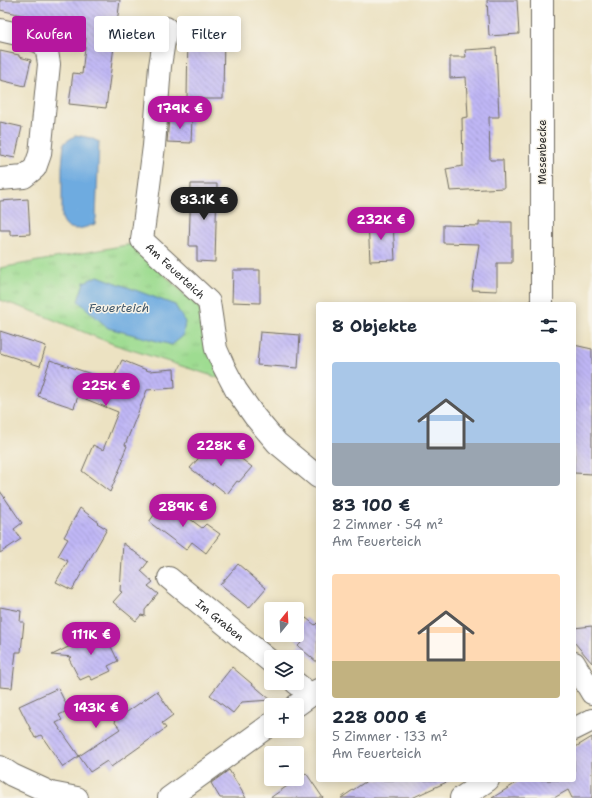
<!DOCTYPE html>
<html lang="de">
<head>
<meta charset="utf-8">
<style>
	body { margin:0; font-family:"Shantell Sans",sans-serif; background:#f2f2f3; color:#1f2937; height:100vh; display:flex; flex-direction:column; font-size:15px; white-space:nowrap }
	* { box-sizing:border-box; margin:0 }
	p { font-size:13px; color:#747a83 }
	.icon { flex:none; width:22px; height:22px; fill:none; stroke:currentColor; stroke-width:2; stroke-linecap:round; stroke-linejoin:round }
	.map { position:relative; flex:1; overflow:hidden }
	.sheet { position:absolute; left:316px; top:302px; width:260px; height:480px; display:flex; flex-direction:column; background:#fff; border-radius:4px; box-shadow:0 2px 10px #0003 }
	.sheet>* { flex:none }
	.banner { position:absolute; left:12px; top:16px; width:244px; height:36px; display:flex; gap:8px }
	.needle { width:26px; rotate:18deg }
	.tools { position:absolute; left:264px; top:602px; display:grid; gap:8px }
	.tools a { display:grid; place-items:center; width:40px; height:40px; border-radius:4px; background:#fff; box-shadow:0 2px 10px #0003; font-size:20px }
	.price { position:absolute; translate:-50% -34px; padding:0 9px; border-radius:14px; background:#b5179e; color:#fff; font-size:13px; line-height:26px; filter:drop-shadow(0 1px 2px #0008) }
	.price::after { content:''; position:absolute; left:50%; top:24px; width:12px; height:9px; margin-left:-6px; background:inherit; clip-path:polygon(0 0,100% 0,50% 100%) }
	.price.current { background:#222; color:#fff }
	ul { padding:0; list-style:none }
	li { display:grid; align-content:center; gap:8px; height:212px; padding:0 16px }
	li span { display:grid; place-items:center; height:124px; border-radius:4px; color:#555 }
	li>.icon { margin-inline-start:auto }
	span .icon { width:72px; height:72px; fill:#fffc; stroke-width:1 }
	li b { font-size:17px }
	h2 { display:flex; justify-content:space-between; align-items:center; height:48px; padding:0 16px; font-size:17px }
	.pill { padding:0 14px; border-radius:4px; background:#fff; box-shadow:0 2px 10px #0003; font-size:14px; line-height:36px }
	.pill.current { background:#b5179e; color:#fff }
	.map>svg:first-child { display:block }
</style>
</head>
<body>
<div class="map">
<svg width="592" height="798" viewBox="0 0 592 798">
	<defs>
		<pattern id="grass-tufts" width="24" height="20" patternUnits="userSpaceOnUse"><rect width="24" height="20" fill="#9edc91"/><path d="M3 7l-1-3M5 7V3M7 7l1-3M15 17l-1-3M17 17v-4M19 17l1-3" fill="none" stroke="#88bd7d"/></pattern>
		<pattern id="building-back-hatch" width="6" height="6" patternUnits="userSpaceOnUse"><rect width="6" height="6" fill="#c0b7f6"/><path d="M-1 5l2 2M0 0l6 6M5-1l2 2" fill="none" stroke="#9c95c7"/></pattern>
	</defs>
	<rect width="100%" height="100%" fill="#f7f3e8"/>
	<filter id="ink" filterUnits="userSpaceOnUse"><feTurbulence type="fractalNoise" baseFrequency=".025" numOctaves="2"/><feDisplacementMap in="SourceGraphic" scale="8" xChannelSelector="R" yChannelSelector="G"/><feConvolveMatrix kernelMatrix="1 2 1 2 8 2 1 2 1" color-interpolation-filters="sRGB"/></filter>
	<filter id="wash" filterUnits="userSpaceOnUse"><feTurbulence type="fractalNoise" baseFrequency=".012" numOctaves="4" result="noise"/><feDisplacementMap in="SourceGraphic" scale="16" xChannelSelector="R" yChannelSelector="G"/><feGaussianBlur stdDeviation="0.9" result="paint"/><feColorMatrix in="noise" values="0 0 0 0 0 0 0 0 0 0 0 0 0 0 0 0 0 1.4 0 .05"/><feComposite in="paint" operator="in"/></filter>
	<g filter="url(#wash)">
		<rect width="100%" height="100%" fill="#ece2c2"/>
		<path fill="url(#grass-tufts)" stroke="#64845e" d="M 132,244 L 199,308 L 219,378 L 113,344 L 32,311 L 0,300 L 0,268 Z"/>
		<path fill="#6eabe0" stroke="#4c6b86" d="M 76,135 L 91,138 L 99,142 L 96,218 L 95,224 C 82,229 68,234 62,218 L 62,167 L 64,143 Z
			M 98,276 L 175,305 L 185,322 L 183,336 L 172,345 L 108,328 L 78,301 L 84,282 Z"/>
		<g id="blocks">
			<path fill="url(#building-back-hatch)" d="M 0,0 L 120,0 L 106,108 L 69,104 L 73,73 L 82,74 L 86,38 L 74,36 L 76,27 L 0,10 Z
				M 487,0 L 517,0 L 519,34 L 489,36 Z
				M 188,31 L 224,32 L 223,99 L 187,99 Z
				M 496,48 L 499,117 L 489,117 L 490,160 L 503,160 L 504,188 L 450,191 L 446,169 L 463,166 L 462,118 L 468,117 L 466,77 L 450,78 L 450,57 L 466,57 L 465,50 Z
				M 0,51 L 19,55 L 19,57 L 31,60 L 25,86 L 0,80 Z
				M 169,118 L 192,118 L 191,143 L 167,142 Z
				M 0,122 L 22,127 L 15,158 L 0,155 Z
				M 191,184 L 217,184 L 215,262 L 197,261 L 197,246 L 189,246 Z
				M 28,199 L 30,234 L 10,235 L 10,230 L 0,230 L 0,201 Z
				M 368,222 L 393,222 L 395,260 L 370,261 Z
				M 479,222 L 512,222 L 512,263 L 497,263 L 497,291 L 472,290 L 479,244 L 443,243 L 443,225 L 479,226 Z
				M 233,270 L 260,270 L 260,303 L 232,302 Z
				M 0,331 L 46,346 L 40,366 L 0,353 Z
				M 260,332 L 300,335 L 298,368 L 257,365 Z
				M 574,345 L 592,349 L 592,474 L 574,473 Z
				M 50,360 L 112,381 L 122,360 L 149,371 L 174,369 L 175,388 L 147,390 L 125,445 L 127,446 L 122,458 L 124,459 L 110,492 L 82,471 L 93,445 L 103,450 L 118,412 L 78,396 L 74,408 L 38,396 Z
				M 218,441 L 252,467 L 239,482 L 237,481 L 227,494 L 213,483 L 212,485 L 190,468 L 212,443 L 214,445 Z
				M 0,491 L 22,523 L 14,529 L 21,539 L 0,553 Z
				M 165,500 L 202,528 L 206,524 L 220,534 L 206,553 L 192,542 L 186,550 L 149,522 Z
				M 80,508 L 98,522 L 97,523 L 107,529 L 72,590 L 56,582 L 68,561 L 58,556 L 68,539 L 64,537 Z
				M 123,543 L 148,562 L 141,571 L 153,582 L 148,586 L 158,594 L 145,610 L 145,616 L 141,615 L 136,621 L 113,602 L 122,592 L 120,591 Z
				M 238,564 L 266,588 L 249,608 L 220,585 Z
				M 0,607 L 21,611 L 20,622 L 24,622 L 21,652 L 16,652 L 12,688 L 0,687 Z
				M 306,618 L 315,625 L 318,622 L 318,663 L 298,646 L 301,643 L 292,635 L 297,635 L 297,629 Z
				M 592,626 L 592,663 L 574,642 L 574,628 Z
				M 103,630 L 118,661 L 108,666 L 111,671 L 92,680 L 89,676 L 80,680 L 69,659 L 72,657 L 52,655 Z
				M 232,667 L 271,700 L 242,702 L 233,713 L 210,695 Z
				M 58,688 L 69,710 L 59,715 L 62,720 L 56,723 L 79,756 L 120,729 L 114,721 L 157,691 L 173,715 L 162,723 L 166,728 L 111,767 L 107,761 L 90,772 L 79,756 L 63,767 L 41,735 L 35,738 L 19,706 Z
				M 592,737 L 592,798 L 572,798 L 568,790 L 554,798 L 492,798 L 521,780 L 574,780 L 574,748 Z
				M 229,770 L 246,798 L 220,798 L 211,783 Z
				M 306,773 L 323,798 L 270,798 Z
				M 368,780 L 451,780 L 412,798 L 341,798 Z"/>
		</g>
	</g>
	<g filter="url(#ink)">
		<use href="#blocks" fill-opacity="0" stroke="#6f6b60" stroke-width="1"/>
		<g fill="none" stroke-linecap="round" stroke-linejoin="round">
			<g stroke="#6f6b60" stroke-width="24">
				<g id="minor">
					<path d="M 542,0 L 542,304"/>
					<path id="s1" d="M 166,28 L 160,66 L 154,146 L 142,240 L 209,302 L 216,349 L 224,367 L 236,390 L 255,417 L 277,443 L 318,477"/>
					<path d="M 0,30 L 26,36 L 46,45 L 49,64 L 40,154 L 35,168 L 24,177 L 0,179"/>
					<path id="s2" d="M 169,578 L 271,662"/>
					<path d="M 574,663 L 592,693"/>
					<path d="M 296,683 L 311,695"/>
					<path d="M 297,705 L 318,690"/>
					<path d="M 0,767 L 12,775 L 51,793 L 77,798"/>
					<path d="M 169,798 L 271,724"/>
				</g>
			</g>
			<g stroke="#6f6b60" stroke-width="24">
				<path id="tertiary" d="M 574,729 L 592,720
					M 461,798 L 488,780"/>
			</g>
			<use href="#minor" stroke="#fff" stroke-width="22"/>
			<use href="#tertiary" stroke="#fff" stroke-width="22"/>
		</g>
	</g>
	<g text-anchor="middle" stroke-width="3" stroke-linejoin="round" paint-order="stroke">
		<g font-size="11" fill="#2b2b2b" stroke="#f7f3e8">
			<text transform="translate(542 152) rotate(-90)" y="4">Mesenbecke</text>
			<text dy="4" stroke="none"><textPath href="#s1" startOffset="259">Am Feuerteich</textPath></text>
			<text dy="4" stroke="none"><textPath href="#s2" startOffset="66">Im Graben</textPath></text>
		</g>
		<g font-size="12" font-style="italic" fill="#42586a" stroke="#f7f3e8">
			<text x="119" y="312">Feuerteich</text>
		</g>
	</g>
</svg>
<div class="tools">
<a><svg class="needle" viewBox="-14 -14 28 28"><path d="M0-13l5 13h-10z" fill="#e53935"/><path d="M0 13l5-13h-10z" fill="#747a83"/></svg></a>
<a><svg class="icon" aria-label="layers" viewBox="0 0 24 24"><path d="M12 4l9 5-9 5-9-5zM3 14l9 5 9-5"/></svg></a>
<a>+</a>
<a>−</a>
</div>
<b class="price" style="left:180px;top:130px">179K €</b>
<b class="price current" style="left:204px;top:221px">83.1K €</b>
<b class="price" style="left:381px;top:241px">232K €</b>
<b class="price" style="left:106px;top:407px">225K €</b>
<b class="price" style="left:221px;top:467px">228K €</b>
<b class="price" style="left:183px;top:528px">289K €</b>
<b class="price" style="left:91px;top:656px">111K €</b>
<b class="price" style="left:96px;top:729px">143K €</b>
<div class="banner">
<a class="pill current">Kaufen</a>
<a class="pill">Mieten</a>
<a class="pill">Filter</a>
</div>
<section class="sheet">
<h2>8 Objekte<svg class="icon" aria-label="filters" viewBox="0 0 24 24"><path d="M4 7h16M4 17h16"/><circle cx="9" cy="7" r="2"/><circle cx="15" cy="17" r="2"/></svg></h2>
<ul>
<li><span style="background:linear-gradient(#a9c7e8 65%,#9aa5b1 0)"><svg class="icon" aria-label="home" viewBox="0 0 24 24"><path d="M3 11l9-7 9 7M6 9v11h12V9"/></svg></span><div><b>83 100 €</b><p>2 Zimmer · 54 m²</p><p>Am Feuerteich</p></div></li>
<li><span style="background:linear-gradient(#ffd9b3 70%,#c2b280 0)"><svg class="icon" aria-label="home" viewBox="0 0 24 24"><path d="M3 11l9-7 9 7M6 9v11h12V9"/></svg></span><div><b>228 000 €</b><p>5 Zimmer · 133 m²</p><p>Am Feuerteich</p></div></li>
</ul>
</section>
</div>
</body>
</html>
